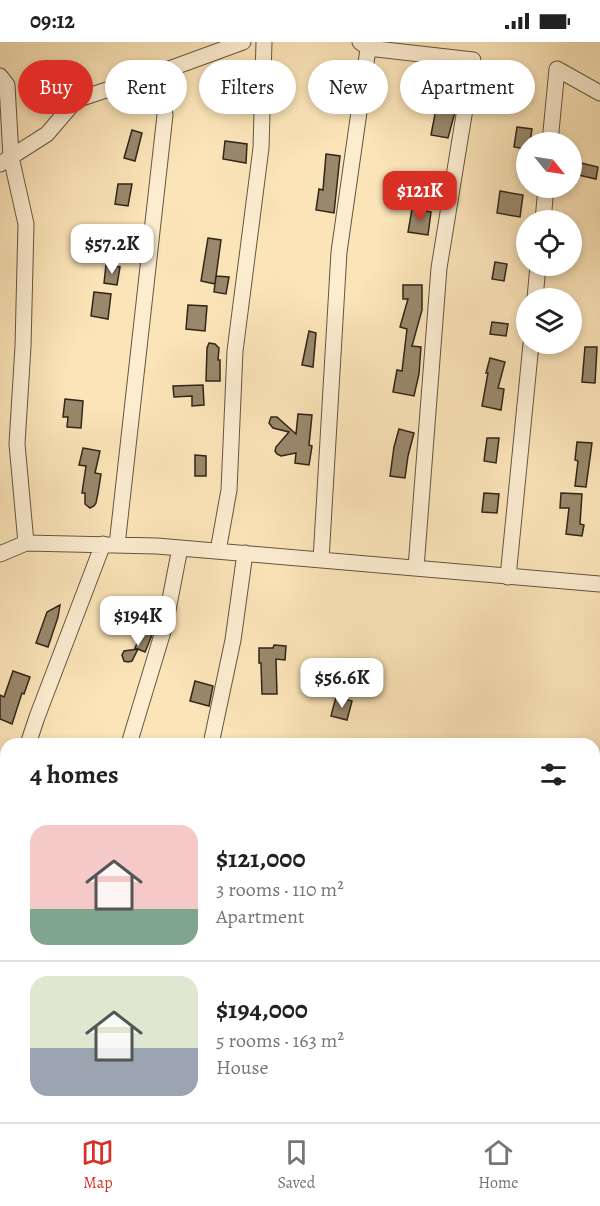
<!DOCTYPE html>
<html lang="en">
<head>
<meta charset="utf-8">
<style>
	body { margin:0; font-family:Alegreya,serif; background:#f2f2f2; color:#222; height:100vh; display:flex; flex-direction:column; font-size:22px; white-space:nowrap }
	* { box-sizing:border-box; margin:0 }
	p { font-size:20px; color:#767676 }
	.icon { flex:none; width:33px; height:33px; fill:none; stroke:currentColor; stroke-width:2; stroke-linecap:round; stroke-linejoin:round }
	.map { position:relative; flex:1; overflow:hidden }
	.side { position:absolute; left:0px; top:696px; width:600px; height:384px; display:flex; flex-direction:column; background:#fff; border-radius:18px 18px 0 0; box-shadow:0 3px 9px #0003 }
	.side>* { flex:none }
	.guide { position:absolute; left:18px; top:18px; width:564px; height:54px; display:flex; gap:12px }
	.needle { width:39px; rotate:120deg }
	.buttons { position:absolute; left:516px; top:90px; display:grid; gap:12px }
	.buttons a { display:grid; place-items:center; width:66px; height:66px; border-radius:50%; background:#fff; box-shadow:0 3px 9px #0003; font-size:30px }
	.price { position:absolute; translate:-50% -51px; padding:0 14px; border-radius:12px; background:#fff; color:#222; font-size:20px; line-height:39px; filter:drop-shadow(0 2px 3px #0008) }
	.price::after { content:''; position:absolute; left:50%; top:36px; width:18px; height:14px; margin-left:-9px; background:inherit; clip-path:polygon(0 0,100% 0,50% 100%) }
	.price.selected { background:#d93025; color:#fff }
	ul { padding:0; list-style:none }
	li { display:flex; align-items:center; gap:18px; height:150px; padding:0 30px }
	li+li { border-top:2px solid #e0e0e0 }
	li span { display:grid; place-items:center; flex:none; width:168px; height:120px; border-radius:18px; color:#555 }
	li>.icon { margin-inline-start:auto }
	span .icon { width:72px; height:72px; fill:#fffc; stroke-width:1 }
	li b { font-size:26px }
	h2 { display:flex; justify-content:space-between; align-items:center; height:72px; padding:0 30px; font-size:26px }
	.pill { padding:0 21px; border-radius:27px; background:#fff; box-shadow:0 3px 9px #0003; font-size:21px; line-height:54px }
	.pill.selected { background:#d93025; color:#fff }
	.status { display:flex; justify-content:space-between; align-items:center; height:42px; padding:0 30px; background:#fff; direction:ltr }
	.status svg { height:16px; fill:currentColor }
	.tabs { display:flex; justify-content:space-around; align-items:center; height:84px; border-top:2px solid #e0e0e0; background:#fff; font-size:16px; color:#767676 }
	.tabs a { display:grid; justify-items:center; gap:3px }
	.tabs .selected { color:#d93025 }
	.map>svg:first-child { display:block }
</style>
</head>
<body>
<div class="status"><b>09:12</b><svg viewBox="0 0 49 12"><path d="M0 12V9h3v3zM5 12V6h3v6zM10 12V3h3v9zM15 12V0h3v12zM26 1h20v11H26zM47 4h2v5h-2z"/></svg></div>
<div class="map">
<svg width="600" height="1080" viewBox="0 0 600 1080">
	<rect width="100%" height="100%" fill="#fbe4b8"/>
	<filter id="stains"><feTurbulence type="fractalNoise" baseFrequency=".00333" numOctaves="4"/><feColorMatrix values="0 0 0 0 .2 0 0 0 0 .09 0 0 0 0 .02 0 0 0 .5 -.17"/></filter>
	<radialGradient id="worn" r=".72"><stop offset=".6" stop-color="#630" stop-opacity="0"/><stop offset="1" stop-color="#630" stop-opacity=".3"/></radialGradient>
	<path fill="#9a886c" stroke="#302519" stroke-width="1.5" d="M 436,67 L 455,70 L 448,96 L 431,93 Z
		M 517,85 L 532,87 L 530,100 L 526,100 L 526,107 L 514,105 Z
		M 132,88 L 142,91 L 135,119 L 124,116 Z
		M 225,99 L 247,102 L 246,121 L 223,117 Z
		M 326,112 L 340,114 L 334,171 L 316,168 L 319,147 L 323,148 Z
		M 581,121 L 598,125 L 596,137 L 578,133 Z
		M 118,142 L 132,142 L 128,164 L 115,162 Z
		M 500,149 L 523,153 L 520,175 L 497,171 Z
		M 412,167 L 431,170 L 428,193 L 408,190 Z
		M 208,196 L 221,198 L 215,242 L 201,239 Z
		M 495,220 L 507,222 L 504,239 L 492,237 Z
		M 106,223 L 120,225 L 117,243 L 104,241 Z
		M 216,234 L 229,235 L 226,252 L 214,250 Z
		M 403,243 L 422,243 L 422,268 L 412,304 L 421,305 L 419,332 L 414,354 L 393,350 L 397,328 L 402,329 L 407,287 L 400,285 L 408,257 L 403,257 Z
		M 94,250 L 111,252 L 108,277 L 91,274 Z
		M 188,263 L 207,264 L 205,289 L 186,287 Z
		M 492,280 L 508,282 L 506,294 L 490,292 Z
		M 309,289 L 316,291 L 313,325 L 302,323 Z
		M 209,301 L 215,302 L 219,306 L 218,318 L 220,318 L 220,339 L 206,339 L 207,306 Z
		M 585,305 L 597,305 L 595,341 L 582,340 Z
		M 490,316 L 505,320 L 498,346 L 504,347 L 501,368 L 482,364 L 488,331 L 486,331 Z
		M 203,343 L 204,363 L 192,364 L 192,354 L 174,355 L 173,344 Z
		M 65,357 L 83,359 L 81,386 L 67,385 L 68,375 L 63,375 Z
		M 298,372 L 312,373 L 309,403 L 312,404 L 309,423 L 295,421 L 296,411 L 281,414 L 277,412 L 275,409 L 276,405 L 289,390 L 273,386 L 269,381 L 271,375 L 277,375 L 296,392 Z
		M 399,387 L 414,391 L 408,414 L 405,436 L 390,434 L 394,405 Z
		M 487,396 L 499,396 L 496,421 L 484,419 Z
		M 577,400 L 592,401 L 586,445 L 575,444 L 578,419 L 575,418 Z
		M 83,406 L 100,409 L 95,431 L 101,432 L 98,451 L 96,461 L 94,464 L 90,466 L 85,462 L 85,451 L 82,451 L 86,424 L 79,423 Z
		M 195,413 L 206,414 L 206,434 L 195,434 Z
		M 484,451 L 499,452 L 497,471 L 482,470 Z
		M 561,451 L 582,452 L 580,482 L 584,483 L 582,494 L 566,492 L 569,466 L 560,466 Z
		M 60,563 L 58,575 L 48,605 L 36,601 L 47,570 Z
		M 142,589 L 152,593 L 145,610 L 138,607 L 132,619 L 128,620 L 124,619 L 122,613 L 124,609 L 138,607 L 135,606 Z
		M 274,603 L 286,604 L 285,618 L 276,617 L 277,652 L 262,652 L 261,621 L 259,621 L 259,606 L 273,606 Z
		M 13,629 L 30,635 L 24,652 L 22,651 L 12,682 L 0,677 L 0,653 L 4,655 Z
		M 195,639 L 213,644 L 209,664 L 190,659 Z
		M 336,655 L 352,659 L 347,678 L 331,674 Z"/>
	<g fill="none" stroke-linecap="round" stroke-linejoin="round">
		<g stroke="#635541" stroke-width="17">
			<path id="minor" d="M 360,0 L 368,6 L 473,18 L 439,226 L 416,526
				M 0,34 L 7,43 L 11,115 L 26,182 L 23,304 L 17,402 L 26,501
				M 550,100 L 557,27 L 600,51
				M 0,122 L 47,92 L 76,58 L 158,31 L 243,0
				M 543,178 L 546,146
				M 535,256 L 538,224
				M 117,503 L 165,73 L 158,31
				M 218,509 L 229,448 L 235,309 L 261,106 L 264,0
				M 0,512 L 26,501 L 157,504 L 600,542
				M 321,518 L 339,210 L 369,0
				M 508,535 L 531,302
				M 28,702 L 37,675 L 103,502
				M 129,702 L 165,583 L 180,506
				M 211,702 L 233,598 L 245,511
				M 0,789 L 6,771
				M 0,838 L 6,840
				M 0,1039 L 6,1041
				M 97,1080 L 98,1074"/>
		</g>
		<use href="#minor" stroke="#fcedd1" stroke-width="15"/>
	</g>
	<rect width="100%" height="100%" filter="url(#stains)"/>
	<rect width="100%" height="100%" fill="url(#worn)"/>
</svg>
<div class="buttons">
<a><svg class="needle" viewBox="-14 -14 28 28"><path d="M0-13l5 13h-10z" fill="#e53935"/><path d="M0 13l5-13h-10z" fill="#767676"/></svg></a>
<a><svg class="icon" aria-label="locate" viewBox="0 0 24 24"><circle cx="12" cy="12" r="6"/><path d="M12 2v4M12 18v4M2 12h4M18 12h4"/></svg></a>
<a><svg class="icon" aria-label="layers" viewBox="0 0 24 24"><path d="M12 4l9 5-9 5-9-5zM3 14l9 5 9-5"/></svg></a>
</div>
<b class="price selected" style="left:420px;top:180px">$121K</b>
<b class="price" style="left:112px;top:233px">$57.2K</b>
<b class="price" style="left:138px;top:605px">$194K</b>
<b class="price" style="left:342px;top:667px">$56.6K</b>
<div class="guide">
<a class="pill selected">Buy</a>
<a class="pill">Rent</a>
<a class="pill">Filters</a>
<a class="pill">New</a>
<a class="pill">Apartment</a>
</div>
<section class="side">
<h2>4 homes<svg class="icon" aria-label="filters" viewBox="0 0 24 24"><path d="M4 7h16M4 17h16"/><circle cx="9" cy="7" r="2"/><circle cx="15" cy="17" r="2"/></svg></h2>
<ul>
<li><span style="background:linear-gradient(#f6c9c9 70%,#7fa58c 0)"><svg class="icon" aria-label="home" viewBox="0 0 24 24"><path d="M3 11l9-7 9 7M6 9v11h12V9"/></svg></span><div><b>$121,000</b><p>3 rooms · 110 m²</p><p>Apartment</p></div></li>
<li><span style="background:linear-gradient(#dfe7d0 60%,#9aa5b1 0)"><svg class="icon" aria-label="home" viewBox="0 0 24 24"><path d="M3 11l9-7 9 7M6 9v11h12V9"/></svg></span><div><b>$194,000</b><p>5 rooms · 163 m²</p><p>House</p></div></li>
</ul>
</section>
</div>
<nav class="tabs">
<a class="selected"><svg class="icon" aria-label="map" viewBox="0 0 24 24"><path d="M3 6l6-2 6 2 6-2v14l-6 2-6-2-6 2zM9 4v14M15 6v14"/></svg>Map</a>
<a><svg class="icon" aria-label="saved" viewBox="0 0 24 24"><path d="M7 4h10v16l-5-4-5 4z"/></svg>Saved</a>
<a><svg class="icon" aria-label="home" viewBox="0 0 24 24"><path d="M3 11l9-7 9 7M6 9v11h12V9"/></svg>Home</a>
</nav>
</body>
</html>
